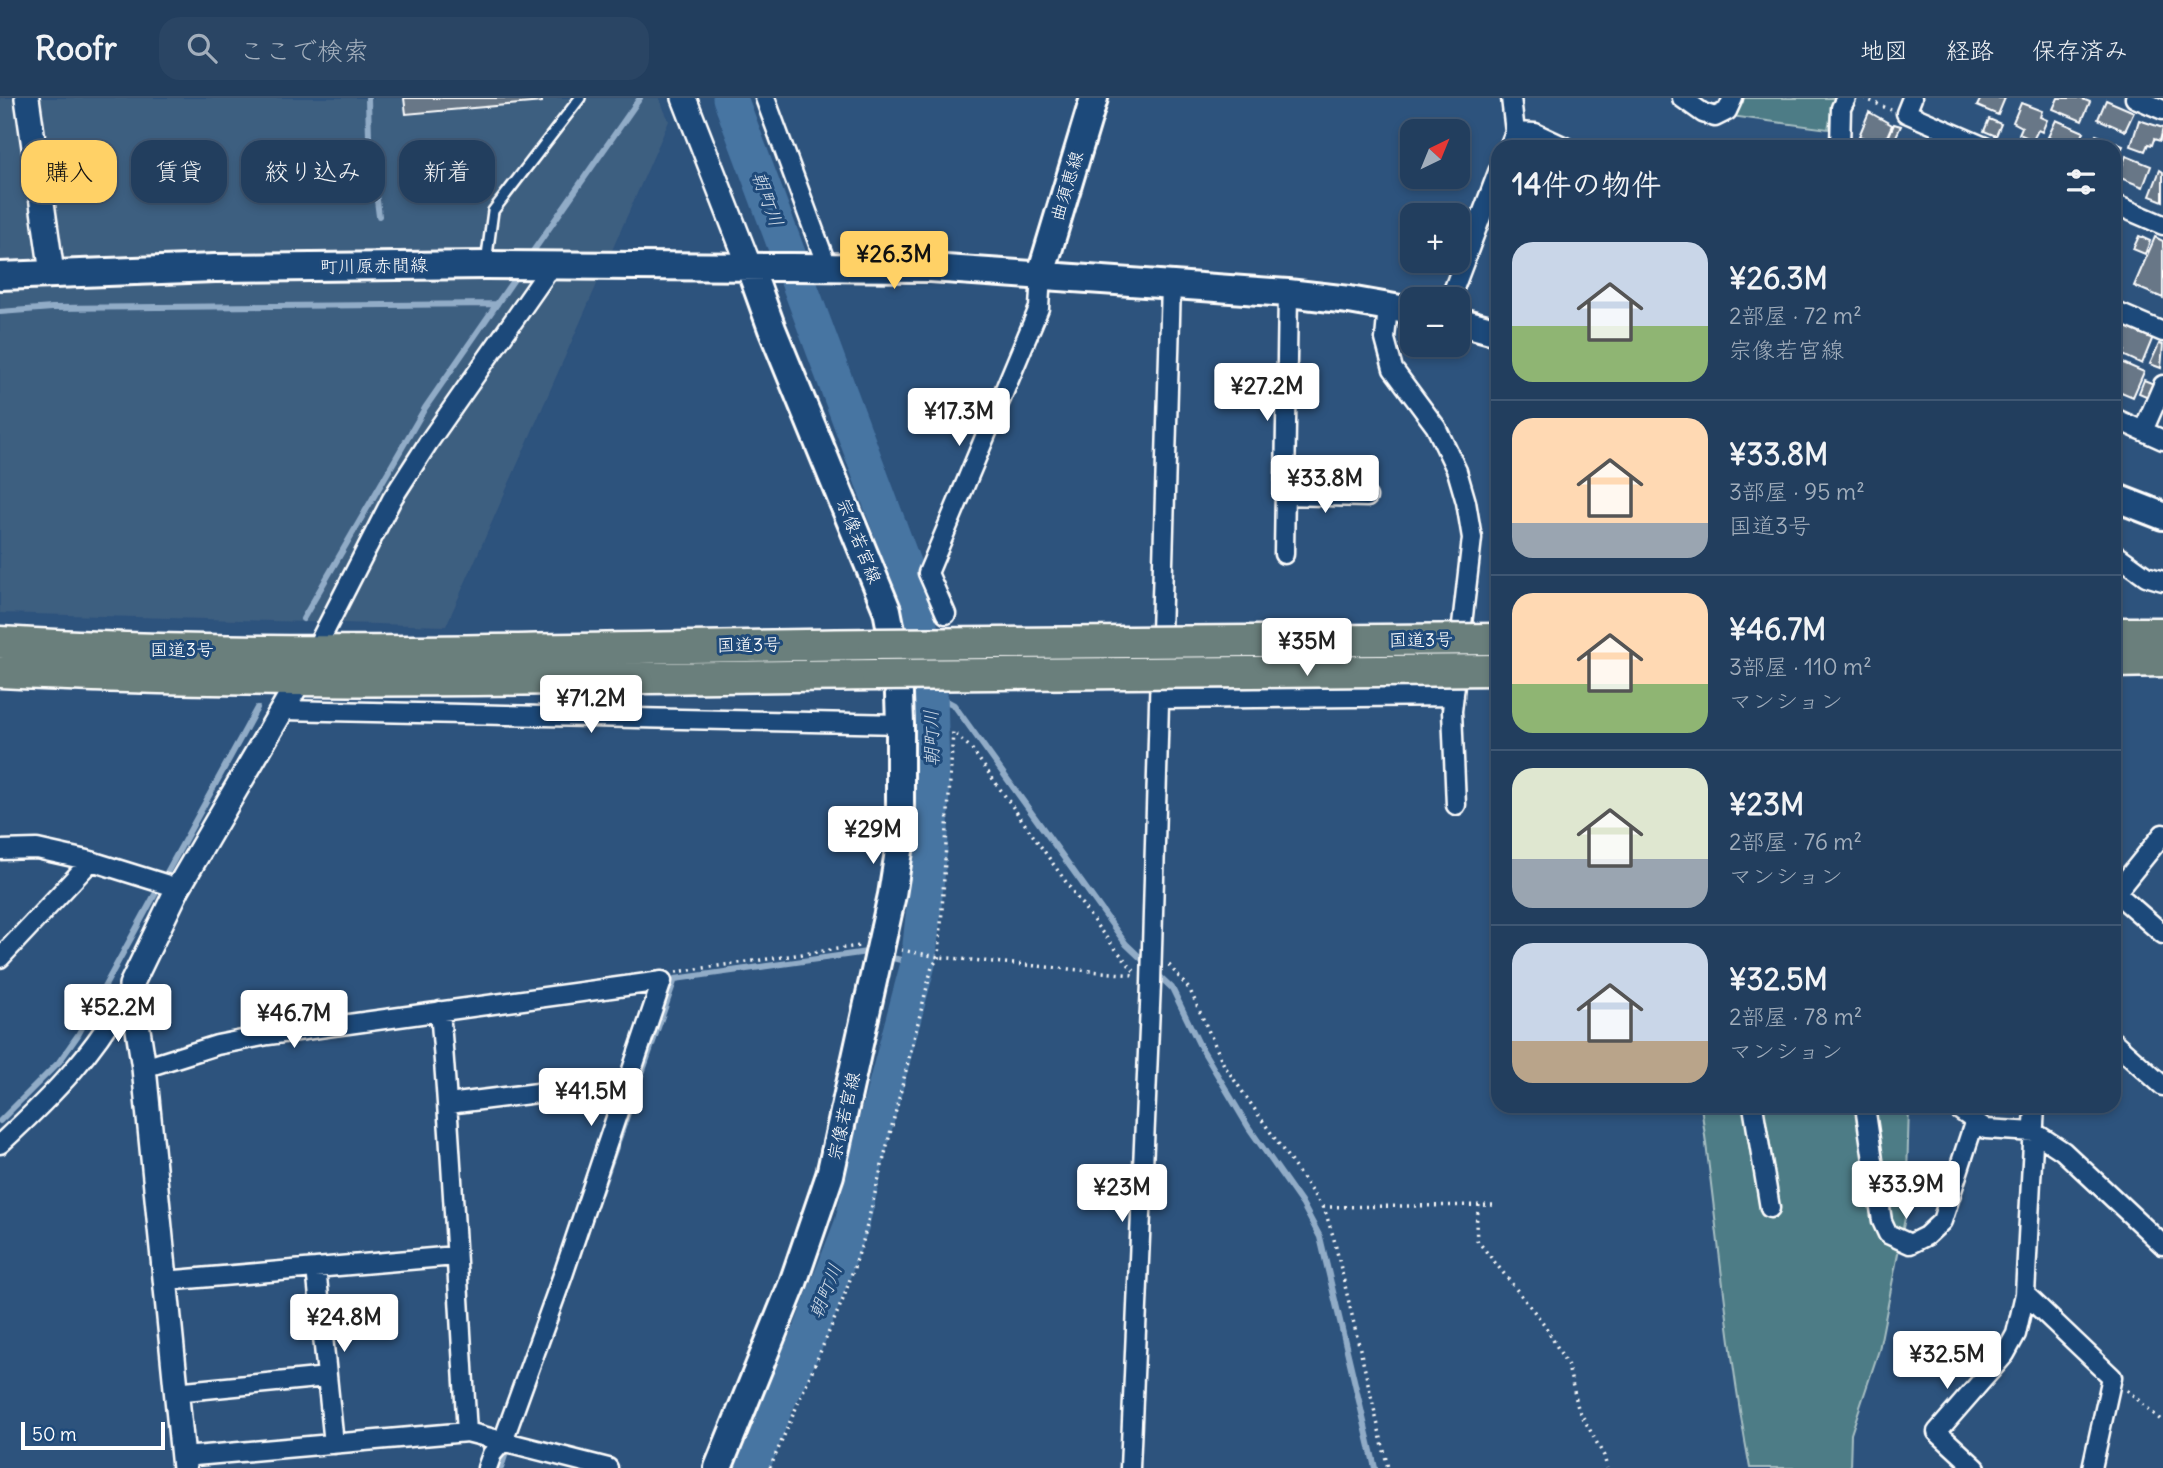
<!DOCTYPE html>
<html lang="ja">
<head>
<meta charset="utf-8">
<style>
	body { margin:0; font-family:Delius,"Klee One",sans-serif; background:#2a4564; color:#f1f3f6; height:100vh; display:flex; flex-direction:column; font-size:26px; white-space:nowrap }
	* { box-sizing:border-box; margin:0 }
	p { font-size:23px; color:#a2aebc }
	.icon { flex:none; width:38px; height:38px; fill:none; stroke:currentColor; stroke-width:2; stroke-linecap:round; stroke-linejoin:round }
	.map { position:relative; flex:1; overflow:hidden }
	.details { position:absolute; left:1491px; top:42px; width:630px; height:973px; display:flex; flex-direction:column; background:#223e5e; border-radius:21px; box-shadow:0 4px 10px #0003,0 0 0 2px #3f5773 }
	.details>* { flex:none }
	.top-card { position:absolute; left:21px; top:42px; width:665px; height:63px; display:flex; gap:14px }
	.needle { width:46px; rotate:43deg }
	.tools { position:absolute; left:1400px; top:21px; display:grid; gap:14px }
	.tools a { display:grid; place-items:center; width:70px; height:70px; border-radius:14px; background:#223e5e; box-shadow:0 4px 10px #0003,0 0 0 2px #3f5773; font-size:35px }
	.scale { position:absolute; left:21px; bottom:18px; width:144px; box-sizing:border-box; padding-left:7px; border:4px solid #fff; border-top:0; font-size:19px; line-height:24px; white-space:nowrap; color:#fff; -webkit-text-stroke:5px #1f4a7a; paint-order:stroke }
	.price { position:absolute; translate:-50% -60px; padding:0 16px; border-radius:7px; background:#fff; color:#222; font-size:23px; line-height:46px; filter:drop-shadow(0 2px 4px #0008) }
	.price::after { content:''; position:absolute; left:50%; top:42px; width:21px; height:16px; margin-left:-10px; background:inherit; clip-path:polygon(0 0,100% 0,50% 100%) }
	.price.on { background:#ffd166; color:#111 }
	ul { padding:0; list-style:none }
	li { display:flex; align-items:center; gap:21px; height:175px; padding:0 21px }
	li+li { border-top:2px solid #3f5773 }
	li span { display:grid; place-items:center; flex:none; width:196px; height:140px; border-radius:21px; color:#555 }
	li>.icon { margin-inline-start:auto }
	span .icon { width:84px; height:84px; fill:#fffc; stroke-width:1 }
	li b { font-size:30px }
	h2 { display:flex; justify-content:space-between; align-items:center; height:84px; padding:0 21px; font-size:30px }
	.chip { padding:0 24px; border-radius:21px; background:#223e5e; box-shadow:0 4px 10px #0003,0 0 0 2px #3f5773; font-size:24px; line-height:63px }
	.chip.on { background:#ffd166; color:#111 }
	header { display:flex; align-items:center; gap:42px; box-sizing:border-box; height:98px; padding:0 35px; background:#223e5e; border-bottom:2px solid #3f5773 }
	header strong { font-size:33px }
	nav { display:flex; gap:38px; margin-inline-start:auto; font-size:24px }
	.search { width:490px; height:63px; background:#2a4564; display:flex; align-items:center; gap:18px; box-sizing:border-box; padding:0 24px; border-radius:21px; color:#a2aebc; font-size:26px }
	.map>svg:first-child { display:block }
</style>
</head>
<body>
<header>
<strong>Roofr</strong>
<div class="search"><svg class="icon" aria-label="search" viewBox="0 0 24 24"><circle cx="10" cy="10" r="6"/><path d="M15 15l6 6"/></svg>ここで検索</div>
<nav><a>地図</a><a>経路</a><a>保存済み</a></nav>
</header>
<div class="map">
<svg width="2163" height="1370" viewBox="0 0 2163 1370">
	<rect width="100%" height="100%" fill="#2d537d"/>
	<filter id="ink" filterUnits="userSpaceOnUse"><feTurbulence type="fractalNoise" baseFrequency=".0143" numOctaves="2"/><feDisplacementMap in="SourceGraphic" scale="14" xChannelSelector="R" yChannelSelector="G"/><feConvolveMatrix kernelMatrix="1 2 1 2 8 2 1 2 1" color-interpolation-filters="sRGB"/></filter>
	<g filter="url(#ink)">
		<path fill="#3e5e80" d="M 0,0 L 659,0 L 669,23 L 446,528 L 0,515 Z"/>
		<path fill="#4d7c86" stroke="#a6bec2" stroke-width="2" d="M 1738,0 L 1834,0 L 1828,31 L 1731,18 Z
			M 1701,1008 L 1909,1008 L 1906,1115 L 1879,1252 L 1851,1336 L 1850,1370 L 1750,1370 C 1727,1250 1718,1129 1701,1008 Z"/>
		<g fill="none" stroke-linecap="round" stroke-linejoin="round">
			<path stroke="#91acc7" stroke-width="6" d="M 368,0 L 369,40 L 379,118
				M 529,159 L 640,0
				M 0,214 L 52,210 L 497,206
				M 303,521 L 425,310 L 519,174
				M 930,594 L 954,607 L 1126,846 L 1147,866
				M 884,858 L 918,866
				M 1155,874 L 1172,890 L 1199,946 L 1249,1030 L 1303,1107 L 1320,1139 L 1375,1370
				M 0,1023 L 59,964 L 78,937 L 257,610
				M 600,1095 L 675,881 L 867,854 L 873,856
				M 501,1370 L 509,1345"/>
			<path stroke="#4774a2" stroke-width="35" d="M 730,0 L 916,500 L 930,594 L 932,673 L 931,741 L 918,866 L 870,1047 L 852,1126 L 810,1235 L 776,1307 L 752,1370"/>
		</g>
		<path fill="#677787" stroke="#fff" stroke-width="2" d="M 404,0 L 542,0 L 542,4 L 406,16 Z
			M 1981,0 L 2005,0 L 1998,17 L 1977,8 Z
			M 2058,0 L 2080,0 L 2090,4 L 2082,23 L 2053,11 Z
			M 2106,2 L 2134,14 L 2125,33 L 2098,21 Z
			M 2021,5 L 2042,13 L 2040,19 L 2047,22 L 2042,34 L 2038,32 L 2033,42 L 2019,36 L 2022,29 L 2013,24 Z
			M 1869,14 L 1892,27 L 1883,48 L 1880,49 L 1868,45 L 1869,42 L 1859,38 Z
			M 1989,21 L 2001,26 L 1996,38 L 1984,33 Z
			M 2056,22 L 2084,34 L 2077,49 L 2063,49 L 2064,46 L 2048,39 Z
			M 2139,22 L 2163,30 L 2160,43 L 2154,41 L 2152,47 L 2148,46 L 2145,53 L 2131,48 Z
			M 1894,26 L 1901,28 L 1891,49 L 1885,47 Z
			M 2096,37 L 2123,48 L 2114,68 L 2114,49 L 2091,49 Z
			M 2126,58 L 2151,68 L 2143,89 L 2118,79 Z
			M 2160,72 L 2163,74 L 2163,103 L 2150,98 Z
			M 2139,138 L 2150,143 L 2145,156 L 2133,151 Z
			M 2155,139 L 2163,143 L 2163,200 L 2134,188 Z
			M 2123,226 L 2153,239 L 2142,266 L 2123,257 L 2125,253 L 2114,248 Z
			M 2159,246 L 2163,247 L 2161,270 L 2150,266 Z
			M 2114,261 L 2144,274 L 2133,299 L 2114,291 Z
			M 2144,282 L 2159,288 L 2153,301 L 2139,295 Z"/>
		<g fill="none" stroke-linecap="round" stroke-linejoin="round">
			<g stroke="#fff" stroke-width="14">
				<path id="service" d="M 486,165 L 493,113 L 580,0"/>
			</g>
			<g stroke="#fff" stroke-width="23">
				<path id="minor" d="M 765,0 L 827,168
					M 1682,0 L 1703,15 L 1715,19 L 1727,13 L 1733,0
					M 1912,0 L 1906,15 L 1985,49
					M 2135,0 L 2163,12
					M 1515,34 L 1535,35 L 1565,49
					M 1509,49 L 1515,34 L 1511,0
					M 1840,49 L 1841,10 L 1846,0
					M 2114,106 L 2163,127
					M 1450,201 L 1498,74
					M 1388,208 L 1385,241 L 1393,271 L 1436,329 L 1457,373 L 1466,404 L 1472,440 L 1452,613 L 1456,707
					M 2114,213 L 2163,234
					M 2114,320 L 2163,342
					M 2143,333 L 2163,287
					M 1285,397 L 1367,399
					M 2114,455 L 2146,478 L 2163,483
					M 1284,456 L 1288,195
					M 946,516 L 928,475 L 1039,210 L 1041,176
					M 312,558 L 392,401 L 428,345 L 551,169
					M 1160,601 L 1454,598
					M 283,612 L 900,626
					M 0,752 L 37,751 L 91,763
					M 2116,795 L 2163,836
					M 2114,797 L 2163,736
					M 0,860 L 91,763 L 178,790
					M 440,913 C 452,1053 458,1194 467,1334
					M 2114,944 L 2163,988
					M 144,970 L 217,947 L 268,937 L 662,883 L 563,1177 L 503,1343 L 492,1356 L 487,1370
					M 448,1006 L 546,994 L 620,1003
					M 1753,1008 L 1770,1110
					M 1865,1008 L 1882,1123 L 1888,1136 L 1910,1146 L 1926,1138 L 1942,1123 L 1974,1025
					M 1954,1008 L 1986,1031 L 2034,1034 L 2063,1053 L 2163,1147
					M 2035,1008 L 2025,1196 L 2112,1279 L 2092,1370
					M 0,1046 C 53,997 98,952 131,887
					M 316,1170 L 334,1346
					M 164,1183 L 455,1158
					M 175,1294 L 327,1279
					M 183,1359 L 467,1334 L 608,1370
					M 1130,1370 L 1151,885 L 1171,186
					M 1976,1370 L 1937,1334 L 2005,1256 L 2016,1236 L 2025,1196"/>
			</g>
			<g stroke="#fff" stroke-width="28">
				<path id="tertiary" d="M 27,0 L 52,175
					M 684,0 L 749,167
					M 184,1370 L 144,970 L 131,887 L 178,790 L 299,583"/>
			</g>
			<g stroke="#fff" stroke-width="32">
				<path id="secondary" d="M 1041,176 L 1094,0
					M 0,178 L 215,170 L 486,167 L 931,170 L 1288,195 L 1349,202 L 1412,213
					M 1458,223 L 1498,234
					M 2114,399 L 2163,418
					M 718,1370 L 793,1185 L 830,1077 L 892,797 L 900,747 L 900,626 L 898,568 L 887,512 L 772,231 L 749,167"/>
			</g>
			<g stroke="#fff" stroke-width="35">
				<path id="trunk" d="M 2114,535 L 2163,535
					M 0,544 C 291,562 583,549 874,546
					M 2114,564 L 2163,563
					M 0,574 C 292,589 585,580 877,577"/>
			</g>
			<path stroke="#fff" stroke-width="3.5" stroke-dasharray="2 5" stroke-linecap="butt" d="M 1864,0 L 1891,12
				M 901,852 L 939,859 L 1134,877
				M 1169,867 L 1190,892 L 1224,967 L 1325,1113 L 1334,1141 L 1388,1370
				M 676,874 L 859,848
				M 1479,1107 L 1476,1126 L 1477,1142 L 1544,1226 L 1568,1268 L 1578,1310 L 1604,1358 L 1607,1370
				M 1323,1109 L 1495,1107
				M 2127,1292 L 2163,1324
				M 770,1370 L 844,1199 L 863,1143 L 932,869 L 939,859 L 953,634 L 971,650 L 1100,832 L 1134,873"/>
			<use href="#service" stroke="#1f4a7a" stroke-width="9"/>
			<use href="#minor" stroke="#1f4a7a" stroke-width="18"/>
			<use href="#tertiary" stroke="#1f4a7a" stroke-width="23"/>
			<use href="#secondary" stroke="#1f4a7a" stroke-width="26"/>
			<use href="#trunk" stroke="#6b7f7c" stroke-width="30"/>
			<g stroke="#fff" stroke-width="35" stroke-linecap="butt">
				<path id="trunk-bridge" d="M 874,546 L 1498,541
					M 877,577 L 1498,572"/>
			</g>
			<use href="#trunk-bridge" stroke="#6b7f7c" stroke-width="30"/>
		</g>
	</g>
	<g text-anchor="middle" stroke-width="6" stroke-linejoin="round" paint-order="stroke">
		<g font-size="18" fill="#fff" stroke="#1f4a7a">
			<text transform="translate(1067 88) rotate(-73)" y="6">曲須恵線</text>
			<text transform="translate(374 168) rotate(-1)" y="6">町川原赤間線</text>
			<text transform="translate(859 443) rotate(68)" y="6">宗像若宮線</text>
			<text transform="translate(1421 542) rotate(-1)" y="6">国道3号</text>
			<text transform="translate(749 547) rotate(-1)" y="6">国道3号</text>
			<text x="182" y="558">国道3号</text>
			<text transform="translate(844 1018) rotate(-77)" y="6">宗像若宮線</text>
		</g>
		<g font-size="19" font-style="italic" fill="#d1dce8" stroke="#1f4a7a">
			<text transform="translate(768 101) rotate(70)" y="7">朝町川</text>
			<text transform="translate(931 640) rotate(-91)" y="7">朝町川</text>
			<text transform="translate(825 1193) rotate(-68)" y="7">朝町川</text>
		</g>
	</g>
</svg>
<div class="tools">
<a><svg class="needle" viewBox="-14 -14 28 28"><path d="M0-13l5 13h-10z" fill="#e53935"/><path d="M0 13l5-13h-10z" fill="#a2aebc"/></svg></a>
<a>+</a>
<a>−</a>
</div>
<div class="scale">50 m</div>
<b class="price on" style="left:894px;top:193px">¥26.3M</b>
<b class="price" style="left:1267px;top:325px">¥27.2M</b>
<b class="price" style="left:959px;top:350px">¥17.3M</b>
<b class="price" style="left:1325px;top:417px">¥33.8M</b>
<b class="price" style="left:1307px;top:580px">¥35M</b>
<b class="price" style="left:591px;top:637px">¥71.2M</b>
<b class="price" style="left:873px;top:768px">¥29M</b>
<b class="price" style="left:118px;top:946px">¥52.2M</b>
<b class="price" style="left:294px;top:952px">¥46.7M</b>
<b class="price" style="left:591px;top:1030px">¥41.5M</b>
<b class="price" style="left:1906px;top:1123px">¥33.9M</b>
<b class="price" style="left:1122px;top:1126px">¥23M</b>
<b class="price" style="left:344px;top:1256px">¥24.8M</b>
<b class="price" style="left:1947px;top:1293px">¥32.5M</b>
<div class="top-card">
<a class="chip on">購入</a>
<a class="chip">賃貸</a>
<a class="chip">絞り込み</a>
<a class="chip">新着</a>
</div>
<section class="details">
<h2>14件の物件<svg class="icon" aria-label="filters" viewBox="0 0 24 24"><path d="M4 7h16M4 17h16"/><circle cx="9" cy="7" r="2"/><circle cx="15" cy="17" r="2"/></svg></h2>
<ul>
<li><span style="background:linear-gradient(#c9d6e8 60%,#8fb573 0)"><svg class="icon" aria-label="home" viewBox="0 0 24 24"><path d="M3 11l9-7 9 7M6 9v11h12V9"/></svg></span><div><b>¥26.3M</b><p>2部屋 · 72 m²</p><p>宗像若宮線</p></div></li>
<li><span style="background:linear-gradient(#ffd9b3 75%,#9aa5b1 0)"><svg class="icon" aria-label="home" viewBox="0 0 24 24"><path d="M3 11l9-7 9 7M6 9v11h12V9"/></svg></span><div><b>¥33.8M</b><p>3部屋 · 95 m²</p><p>国道3号</p></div></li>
<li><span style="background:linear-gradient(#ffd9b3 65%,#8fb573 0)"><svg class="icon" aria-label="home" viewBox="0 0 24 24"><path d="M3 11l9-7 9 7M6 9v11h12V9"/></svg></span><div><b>¥46.7M</b><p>3部屋 · 110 m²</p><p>マンション</p></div></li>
<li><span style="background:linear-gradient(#dfe7d0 65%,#9aa5b1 0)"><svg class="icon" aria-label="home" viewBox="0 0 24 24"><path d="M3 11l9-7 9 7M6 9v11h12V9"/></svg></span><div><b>¥23M</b><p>2部屋 · 76 m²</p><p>マンション</p></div></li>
<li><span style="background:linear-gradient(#c9d6e8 70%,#b9a48a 0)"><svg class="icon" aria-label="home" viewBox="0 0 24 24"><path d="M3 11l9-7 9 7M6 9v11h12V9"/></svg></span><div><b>¥32.5M</b><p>2部屋 · 78 m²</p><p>マンション</p></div></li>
</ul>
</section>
</div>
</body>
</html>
